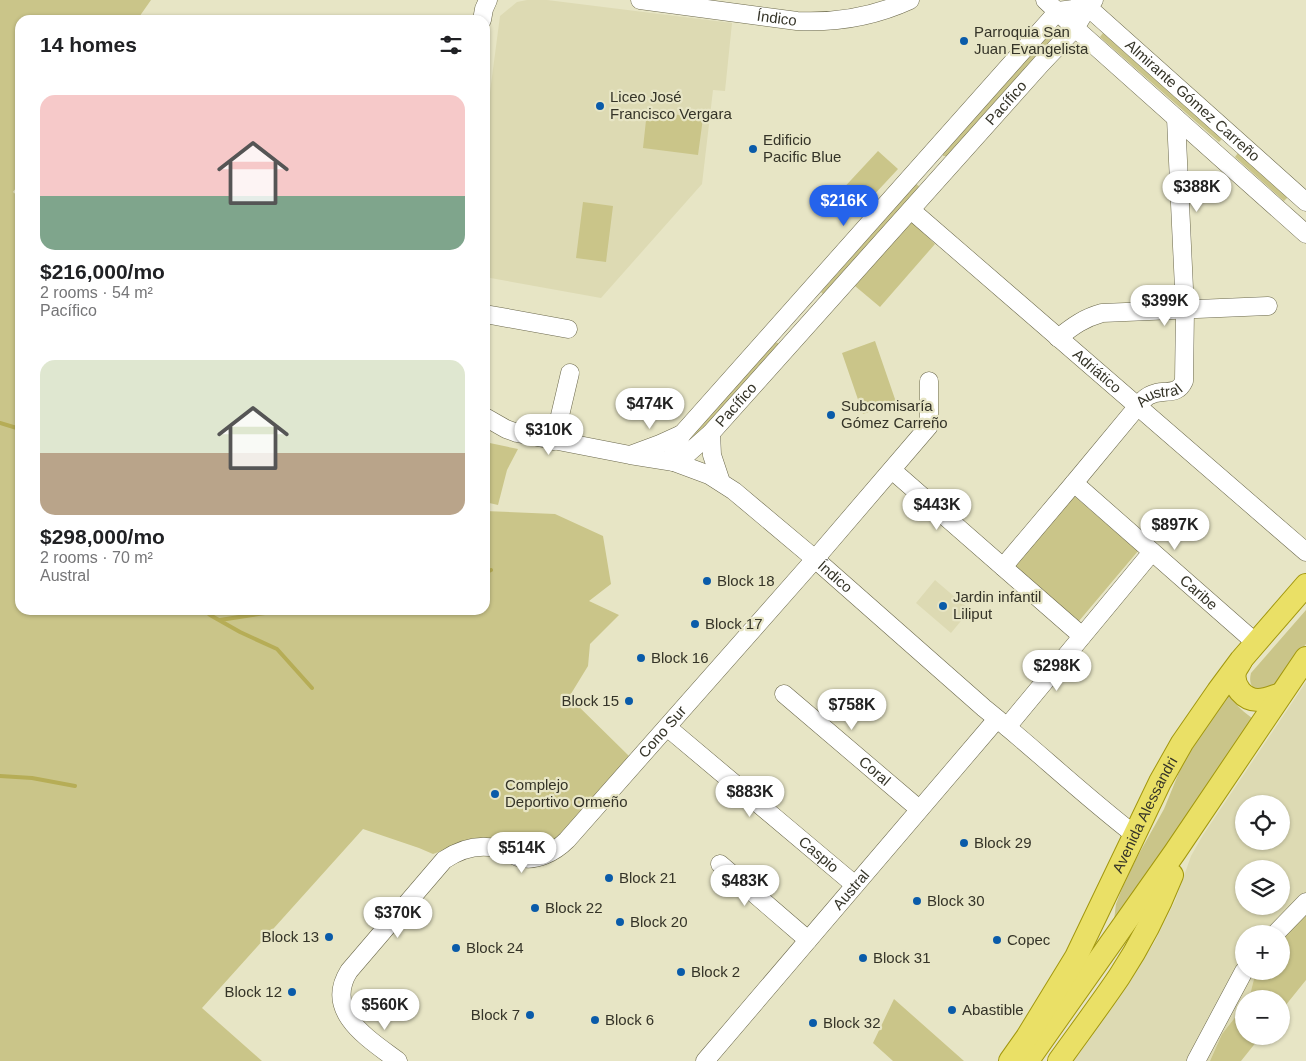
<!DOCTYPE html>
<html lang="en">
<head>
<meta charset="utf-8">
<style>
	body { margin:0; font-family:Arial,sans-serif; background:#f2f2f2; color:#202124; height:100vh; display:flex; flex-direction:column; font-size:19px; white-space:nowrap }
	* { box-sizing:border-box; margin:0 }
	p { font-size:16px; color:#757577 }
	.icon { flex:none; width:28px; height:28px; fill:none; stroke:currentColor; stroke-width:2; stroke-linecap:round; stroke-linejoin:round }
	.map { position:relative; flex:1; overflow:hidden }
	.drawer { position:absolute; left:15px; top:15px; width:475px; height:600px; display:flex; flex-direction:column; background:#fff; border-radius:15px; box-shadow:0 1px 4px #0004 }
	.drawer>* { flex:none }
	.tools { position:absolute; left:1235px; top:795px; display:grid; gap:10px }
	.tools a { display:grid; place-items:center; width:55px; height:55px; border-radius:50%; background:#fff; box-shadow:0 1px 4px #0004; font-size:25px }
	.price { position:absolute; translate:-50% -42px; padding:0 11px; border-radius:18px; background:#fff; color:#222; font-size:16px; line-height:32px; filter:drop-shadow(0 1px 2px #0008) }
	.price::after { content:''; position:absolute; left:50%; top:30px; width:15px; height:11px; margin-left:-8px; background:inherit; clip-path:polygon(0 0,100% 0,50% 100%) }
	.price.active { background:#2563eb; color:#fff }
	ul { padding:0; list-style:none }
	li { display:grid; align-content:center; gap:10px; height:265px; padding:0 25px }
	li span { display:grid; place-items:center; height:155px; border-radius:15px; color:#555 }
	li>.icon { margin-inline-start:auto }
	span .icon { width:90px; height:90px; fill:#fffc; stroke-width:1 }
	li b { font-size:21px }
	h2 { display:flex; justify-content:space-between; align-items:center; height:60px; padding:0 25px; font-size:21px }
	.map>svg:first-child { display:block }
</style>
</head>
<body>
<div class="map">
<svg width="1306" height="1061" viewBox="0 0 1306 1061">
	<rect width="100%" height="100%" fill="#e7e5c5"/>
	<path fill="#dddab3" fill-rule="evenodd" d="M 527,0 L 547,0 L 732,23 L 725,91 L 713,90 L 702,184 L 601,298 L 485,277 L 485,130 L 500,16 L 517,2 Z
		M 935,580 L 970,610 L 951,633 L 916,603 Z
		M 1306,682 L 1306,915 L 1281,938 L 1281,934 L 1244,934 L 1244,971 L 1256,971 L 1249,999 L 1244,999 L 1244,1006 L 1222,1034 L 1210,1061 L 1073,1061 L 1128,982 L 1154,943 L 1175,901 L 1191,856 L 1203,835 ZM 1244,804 L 1281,804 L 1281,841 L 1244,841 ZM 1244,869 L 1281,869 L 1281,906 L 1244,906 Z"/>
	<path fill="#cac589" d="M 0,0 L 151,0 L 137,20 L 20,20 L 20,183 L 13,192 L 20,198 L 20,610 L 485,610 L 485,511 L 555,514 L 603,536 L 611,584 L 589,601 L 619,615 L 590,644 L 588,666 L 569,697 L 629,756 L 561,835 L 549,844 L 535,849 L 447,849 L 433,854 L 419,848 L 363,829 L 202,1008 L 262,1061 L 0,1061 Z
		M 1049,32 L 1054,36 L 947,156 L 943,156 L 943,152 Z
		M 1103,33 L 1222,139 L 1219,142 L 1100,37 Z
		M 647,111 L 703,118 L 698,155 L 643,148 Z
		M 878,151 L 898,169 L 858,212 L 838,194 Z
		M 1238,153 L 1288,197 L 1284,201 L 1235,157 Z
		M 916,184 L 920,187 L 824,295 L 821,292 Z
		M 583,202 L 613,206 L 606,262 L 576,258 Z
		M 911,221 L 935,244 L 880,307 L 855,286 Z
		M 875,341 L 896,402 L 863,414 L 842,353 Z
		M 774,342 L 778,343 L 778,346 L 683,452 L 679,448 Z
		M 485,442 L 518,449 L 507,470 L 498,505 L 485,502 Z
		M 1073,495 L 1138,551 L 1079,621 L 1013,565 Z
		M 1306,610 L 1306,644 L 1273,688 L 1262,695 C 1253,688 1248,685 1251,673 Z
		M 1228,689 C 1233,703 1240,709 1252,718 L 1242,744 L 1114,920 L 1116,904 L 1123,886 L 1136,859 L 1164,809 L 1189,748 Z
		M 1306,915 L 1306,980 L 1281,1011 L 1281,999 L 1249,999 L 1256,971 L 1281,971 L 1281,938 Z
		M 894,999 L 964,1061 L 893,1061 L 873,1043 Z
		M 1244,1006 L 1244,1036 L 1261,1036 L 1241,1061 L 1210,1061 L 1222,1034 Z"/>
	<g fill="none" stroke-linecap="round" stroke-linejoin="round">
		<path stroke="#b6ad56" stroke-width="4" d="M 0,423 L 20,429
			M 485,573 L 491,570
			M 204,610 L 210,615 L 240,632 L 277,649 L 312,688
			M 220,620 L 284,610
			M 0,776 L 32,778 L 75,786"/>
		<g stroke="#6b684c" stroke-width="19">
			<g id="minor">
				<path id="s1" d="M 640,0 L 797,21 C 837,23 873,17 910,0"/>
				<path d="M 1045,0 L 1075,28 L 1306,234"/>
				<path id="s2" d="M 1080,0 L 1306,202"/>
				<path d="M 482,20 L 484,9 L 488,0"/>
				<path id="s3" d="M 911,210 L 1306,552"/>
				<path d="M 485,314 L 568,329"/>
				<path d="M 1058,338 C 1073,326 1084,318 1102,313 L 1268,306"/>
				<path id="s4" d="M 485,417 L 506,429 L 517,433 L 630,455 L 674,462 L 709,475 L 734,491 L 815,559 L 984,708 C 1035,749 1083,795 1135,835"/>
				<path d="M 711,433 L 712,455 L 721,482"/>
				<path d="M 554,441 L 570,373"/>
				<path d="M 633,454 L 660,444 L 682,434"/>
				<path id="s5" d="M 674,462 L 685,456 L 711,433 L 1041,64 L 1075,28 L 1088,7 L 1094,0"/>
				<path d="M 674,462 L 674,450 L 682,434 L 1058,11 L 1088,7"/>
				<path d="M 892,470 L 1082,636"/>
				<path id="s6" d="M 1074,483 L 1256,643"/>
				<path id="s7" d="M 1003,567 L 1074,483 L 1142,401 C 1146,397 1151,394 1156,393 C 1167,390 1178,395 1184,381 L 1185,310 L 1176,118"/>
				<path id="s8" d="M 784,694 L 919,809"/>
				<path id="s9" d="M 667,727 L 855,885"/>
				<path d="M 1007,727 L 1152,552"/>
				<path d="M 720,864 L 808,940"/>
				<path d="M 1275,934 L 1306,902"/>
				<path id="s10" d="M 398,1061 C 369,1039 323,1012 349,971 L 444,860 C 460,849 477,844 496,848 C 504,850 510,854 518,857 C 535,863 555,852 567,840 L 815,559 L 929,426 L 929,381"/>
				<path id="s11" d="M 705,1061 L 997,719"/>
				<path d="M 1196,1061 L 1244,971"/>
			</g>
		</g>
		<g stroke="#a2970e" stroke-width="24">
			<g id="major">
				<path d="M 1241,661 C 1239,665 1236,668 1235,672 C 1232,686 1244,700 1258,700 C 1266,700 1274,696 1281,694"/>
				<path d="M 1031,1056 L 1175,852 L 1306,658"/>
				<path id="s12" d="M 1010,1061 L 1027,1037 L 1076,957 L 1160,782 L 1182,743 L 1218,691 L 1241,660 L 1306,585"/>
				<path d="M 1059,1061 C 1079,1033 1100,1005 1119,977 C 1140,945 1158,910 1172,875"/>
			</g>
		</g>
		<use href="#minor" stroke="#fff" stroke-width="18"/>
		<use href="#major" stroke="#eae066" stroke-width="22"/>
	</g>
	<g fill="#0a5ba9" stroke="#e7e5c5" stroke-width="2">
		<circle cx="964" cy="41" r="5"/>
		<circle cx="600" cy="106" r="5"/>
		<circle cx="753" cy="149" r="5"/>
		<circle cx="831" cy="415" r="5"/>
		<circle cx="707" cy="581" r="5"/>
		<circle cx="943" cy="606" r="5"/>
		<circle cx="695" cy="624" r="5"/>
		<circle cx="641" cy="658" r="5"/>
		<circle cx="629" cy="701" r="5"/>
		<circle cx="495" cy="794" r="5"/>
		<circle cx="964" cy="843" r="5"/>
		<circle cx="609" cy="878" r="5"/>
		<circle cx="917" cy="901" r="5"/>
		<circle cx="535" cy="908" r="5"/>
		<circle cx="620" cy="922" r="5"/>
		<circle cx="329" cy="937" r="5"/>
		<circle cx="997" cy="940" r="5"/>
		<circle cx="456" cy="948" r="5"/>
		<circle cx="863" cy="958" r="5"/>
		<circle cx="681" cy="972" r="5"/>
		<circle cx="292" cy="992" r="5"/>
		<circle cx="952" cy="1010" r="5"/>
		<circle cx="530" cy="1015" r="5"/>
		<circle cx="595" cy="1020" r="5"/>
		<circle cx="813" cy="1023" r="5"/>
	</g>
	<g text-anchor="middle" stroke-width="4.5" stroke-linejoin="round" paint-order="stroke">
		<g font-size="15" fill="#353428" stroke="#e7e5c5">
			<text dy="5" stroke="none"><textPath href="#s1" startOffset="138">Índico</textPath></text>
			<text dy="5" stroke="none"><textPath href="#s2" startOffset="151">Almirante Gómez Carreño</textPath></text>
			<text dy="5" stroke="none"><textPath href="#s5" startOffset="490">Pacífico</textPath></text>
			<text dy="5" stroke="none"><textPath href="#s3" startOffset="246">Adriático</textPath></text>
			<text dy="5" stroke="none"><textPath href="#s7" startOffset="235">Austral</textPath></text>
			<text dy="5" stroke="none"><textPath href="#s5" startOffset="85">Pacífico</textPath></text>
			<text dy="5" stroke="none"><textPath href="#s4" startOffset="395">Índico</textPath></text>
			<text dy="5" stroke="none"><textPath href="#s6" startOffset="166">Caribe</textPath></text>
			<text dy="5" stroke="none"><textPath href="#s10" startOffset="539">Cono Sur</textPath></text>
			<text dy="5" stroke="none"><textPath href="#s8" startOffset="119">Coral</textPath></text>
			<text dy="5" stroke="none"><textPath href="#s12" startOffset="281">Avenida Alessandri</textPath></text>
			<text dy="5" stroke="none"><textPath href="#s9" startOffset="198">Caspio</textPath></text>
			<text dy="5" stroke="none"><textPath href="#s11" startOffset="225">Austral</textPath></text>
		</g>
		<g font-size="15" fill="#353428" stroke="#e7e5c5" text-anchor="start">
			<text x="974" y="37">Parroquia San<tspan x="974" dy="17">Juan Evangelista</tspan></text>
			<text x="610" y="102">Liceo José<tspan x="610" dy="17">Francisco Vergara</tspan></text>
			<text x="763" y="145">Edificio<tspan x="763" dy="17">Pacific Blue</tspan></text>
			<text x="841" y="411">Subcomisaría<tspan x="841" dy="17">Gómez Carreño</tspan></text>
			<text x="717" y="586">Block 18</text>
			<text x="953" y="602">Jardin infantil<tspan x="953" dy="17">Liliput</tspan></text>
			<text x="705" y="629">Block 17</text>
			<text x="651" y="663">Block 16</text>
			<text x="619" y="706" text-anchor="end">Block 15</text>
			<text x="505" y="790">Complejo<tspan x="505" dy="17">Deportivo Ormeño</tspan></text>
			<text x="974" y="848">Block 29</text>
			<text x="619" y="883">Block 21</text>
			<text x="927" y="906">Block 30</text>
			<text x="545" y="913">Block 22</text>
			<text x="630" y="927">Block 20</text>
			<text x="319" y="942" text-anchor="end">Block 13</text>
			<text x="1007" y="945">Copec</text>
			<text x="466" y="953">Block 24</text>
			<text x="873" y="963">Block 31</text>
			<text x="691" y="977">Block 2</text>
			<text x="282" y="997" text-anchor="end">Block 12</text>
			<text x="962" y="1015">Abastible</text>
			<text x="520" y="1020" text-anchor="end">Block 7</text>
			<text x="605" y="1025">Block 6</text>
			<text x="823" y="1028">Block 32</text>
		</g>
	</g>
</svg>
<div class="tools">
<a><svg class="icon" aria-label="locate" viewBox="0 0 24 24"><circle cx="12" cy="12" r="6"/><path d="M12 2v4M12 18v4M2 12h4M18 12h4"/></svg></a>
<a><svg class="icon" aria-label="layers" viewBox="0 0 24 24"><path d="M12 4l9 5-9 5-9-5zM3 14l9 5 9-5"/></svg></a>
<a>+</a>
<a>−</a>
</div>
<b class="price" style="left:1197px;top:213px">$388K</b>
<b class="price active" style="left:844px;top:227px">$216K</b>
<b class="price" style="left:1165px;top:327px">$399K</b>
<b class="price" style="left:650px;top:430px">$474K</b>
<b class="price" style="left:549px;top:456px">$310K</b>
<b class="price" style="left:937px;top:531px">$443K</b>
<b class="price" style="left:1175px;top:551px">$897K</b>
<b class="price" style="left:1057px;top:692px">$298K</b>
<b class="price" style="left:852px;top:731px">$758K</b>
<b class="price" style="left:750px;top:818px">$883K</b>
<b class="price" style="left:522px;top:874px">$514K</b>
<b class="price" style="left:745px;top:907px">$483K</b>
<b class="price" style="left:398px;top:939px">$370K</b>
<b class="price" style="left:385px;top:1031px">$560K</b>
<section class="drawer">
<h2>14 homes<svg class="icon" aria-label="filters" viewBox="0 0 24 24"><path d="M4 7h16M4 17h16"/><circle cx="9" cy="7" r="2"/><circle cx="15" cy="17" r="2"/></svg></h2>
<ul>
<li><span style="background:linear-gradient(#f6c9c9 65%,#7fa58c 0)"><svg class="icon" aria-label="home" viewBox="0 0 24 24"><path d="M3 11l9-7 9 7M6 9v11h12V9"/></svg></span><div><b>$216,000/mo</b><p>2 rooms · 54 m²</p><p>Pacífico</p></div></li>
<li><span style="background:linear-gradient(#dfe7d0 60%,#b9a48a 0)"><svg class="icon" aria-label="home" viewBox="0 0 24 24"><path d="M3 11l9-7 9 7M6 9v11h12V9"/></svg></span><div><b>$298,000/mo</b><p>2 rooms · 70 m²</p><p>Austral</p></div></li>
</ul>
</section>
</div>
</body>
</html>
